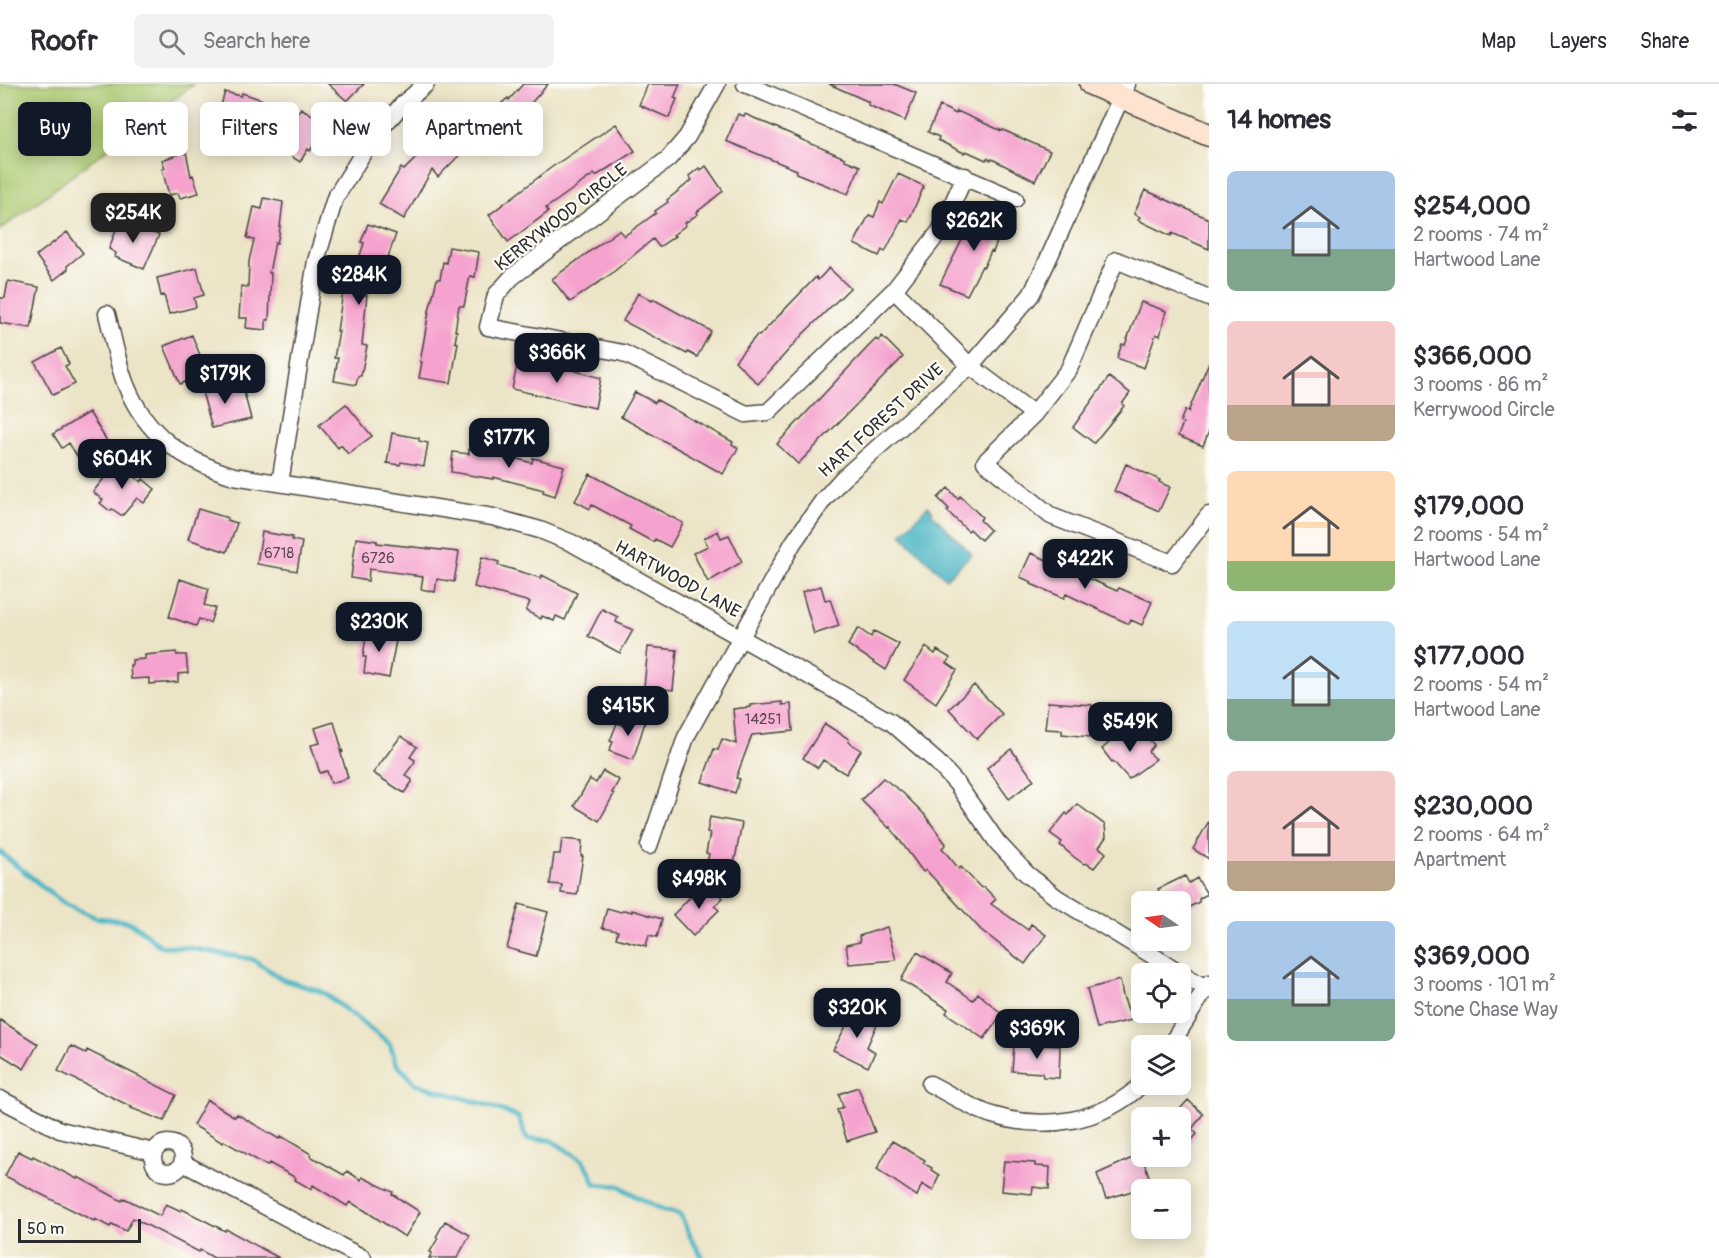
<!DOCTYPE html>
<html lang="en">
<head>
<meta charset="utf-8">
<style>
	body { margin:0; font-family:Pangolin,sans-serif; background:#f2f2f3; color:#2b2b33; height:100vh; display:flex; flex-direction:column; font-size:22px; white-space:nowrap }
	* { box-sizing:border-box; margin:0 }
	p { font-size:20px; color:#7c7c81 }
	.icon { flex:none; width:33px; height:33px; fill:none; stroke:currentColor; stroke-width:2; stroke-linecap:round; stroke-linejoin:round }
	.map { position:relative; flex:1; overflow:hidden }
	.side { display:flex; flex-direction:column; background:#fff; width:510px }
	.side>* { flex:none }
	.banner { position:absolute; left:18px; top:18px; width:570px; height:54px; display:flex; gap:12px }
	.needle { width:39px; rotate:283deg }
	.tools { position:absolute; left:1131px; top:807px; display:grid; gap:12px }
	.tools a { display:grid; place-items:center; width:60px; height:60px; border-radius:9px; background:#fff; box-shadow:0 3px 15px #0003; font-size:30px }
	.scale { position:absolute; left:18px; bottom:15px; width:123px; box-sizing:border-box; padding-left:6px; border:3px solid #2b2b2b; border-top:0; font-size:16px; line-height:21px; white-space:nowrap; color:#2b2b2b; -webkit-text-stroke:4px #fdfcf7; paint-order:stroke }
	.price { position:absolute; translate:-50% -51px; padding:0 14px; border-radius:12px; background:#111827; color:#fff; font-size:20px; line-height:39px; filter:drop-shadow(0 2px 3px #0008) }
	.price::after { content:''; position:absolute; left:50%; top:36px; width:18px; height:14px; margin-left:-9px; background:inherit; clip-path:polygon(0 0,100% 0,50% 100%) }
	.price.current { background:#222; color:#fff }
	ul { padding:0; list-style:none }
	li { display:flex; align-items:center; gap:18px; height:150px; padding:0 18px }
	li span { display:grid; place-items:center; flex:none; width:168px; height:120px; border-radius:9px; color:#555 }
	li>.icon { margin-inline-start:auto }
	span .icon { width:72px; height:72px; fill:#fffc; stroke-width:1 }
	li b { font-size:26px }
	h2 { display:flex; justify-content:space-between; align-items:center; height:72px; padding:0 18px; font-size:26px }
	.chip { padding:0 21px; border-radius:9px; background:#fff; box-shadow:0 3px 15px #0003; font-size:21px; line-height:54px }
	.chip.current { background:#111827; color:#fff }
	header { display:flex; align-items:center; gap:36px; box-sizing:border-box; height:84px; padding:0 30px; background:#fff; border-bottom:2px solid #e1e1e2 }
	header strong { font-size:28px }
	nav { display:flex; gap:33px; margin-inline-start:auto; font-size:21px }
	.search { width:420px; height:54px; background:#f2f2f3; display:flex; align-items:center; gap:15px; box-sizing:border-box; padding:0 21px; border-radius:9px; color:#7c7c81; font-size:22px }
	main { display:flex; flex:1; min-height:0 }
	.map>svg:first-child { display:block }
</style>
</head>
<body>
<header>
<strong>Roofr</strong>
<div class="search"><svg class="icon" aria-label="search" viewBox="0 0 24 24"><circle cx="10" cy="10" r="6"/><path d="M15 15l6 6"/></svg>Search here</div>
<nav><a>Map</a><a>Layers</a><a>Share</a></nav>
</header>
<main>
<div class="map">
<svg width="1209" height="1174" viewBox="0 0 1209 1174">
	<rect width="100%" height="100%" fill="#fdfcf7"/>
	<filter id="ink" filterUnits="userSpaceOnUse"><feTurbulence type="fractalNoise" baseFrequency=".0167" numOctaves="2"/><feDisplacementMap in="SourceGraphic" scale="12" xChannelSelector="R" yChannelSelector="G"/><feConvolveMatrix kernelMatrix="1 2 1 2 8 2 1 2 1" color-interpolation-filters="sRGB"/></filter>
	<filter id="wash" filterUnits="userSpaceOnUse"><feTurbulence type="fractalNoise" baseFrequency=".008" numOctaves="4" result="noise"/><feDisplacementMap in="SourceGraphic" scale="24" xChannelSelector="R" yChannelSelector="G"/><feGaussianBlur stdDeviation="1.35" result="paint"/><feColorMatrix in="noise" values="0 0 0 0 0 0 0 0 0 0 0 0 0 0 0 0 0 1.4 0 .05"/><feComposite in="paint" operator="in"/></filter>
	<g filter="url(#wash)">
		<rect width="100%" height="100%" fill="#ece4c6"/>
		<path fill="#acca72" stroke="#6c7a4e" stroke-width="1.5" d="M 0,0 L 194,0 L 0,146 Z"/>
		<path fill="#48b5c5" stroke="#3a7078" stroke-width="1.5" d="M 928,422 L 933,427 L 931,429 L 972,470 L 946,495 L 901,450 Z"/>
		<g fill="none" stroke-linecap="round" stroke-linejoin="round">
			<path stroke="#48b5c5" stroke-width="5" d="M 0,768 L 63,819 L 97,834 L 127,837 L 140,845 L 160,862 L 190,864 L 252,875 L 284,896 L 323,908 L 390,960 L 396,979 L 416,1000 L 493,1023 L 518,1033 L 527,1055 L 551,1056 L 582,1076 L 591,1089 L 595,1100 L 619,1102 L 637,1113 L 664,1126 L 680,1130 L 692,1156 L 703,1174"/>
		</g>
		<g id="blocks">
			<path fill="#f5a3ce" d="M 328,0 L 364,0 L 347,17 Z
				M 523,0 L 548,0 L 516,36 L 520,41 L 500,58 L 494,52 L 488,57 L 481,49 L 438,93 L 432,86 L 404,135 L 379,120 L 401,84 L 404,86 L 431,59 L 433,61 L 447,47 L 456,57 L 508,14 L 509,16 Z
				M 648,0 L 680,0 L 674,14 L 677,15 L 669,34 L 639,21 Z
				M 829,0 L 894,0 L 916,9 L 905,37 L 868,21 L 869,18 Z
				M 225,8 L 241,12 L 242,9 L 263,16 L 254,48 L 236,44 L 237,39 L 217,34 Z
				M 940,22 L 956,30 L 957,27 L 1002,47 L 1003,46 L 1050,67 L 1035,97 L 992,75 L 991,76 L 987,74 L 986,76 L 966,67 L 964,69 L 938,56 L 939,53 L 928,48 Z
				M 301,24 L 326,40 L 310,67 L 308,65 L 300,78 L 283,67 L 291,54 L 286,51 L 296,36 L 294,34 Z
				M 738,30 L 744,32 L 745,30 L 800,54 L 800,55 L 845,74 L 845,76 L 860,82 L 848,110 L 796,89 L 797,86 L 726,57 Z
				M 616,40 L 635,67 L 596,92 L 594,90 L 559,115 L 546,124 L 548,128 L 508,158 L 489,131 L 552,83 Z
				M 186,68 L 191,92 L 193,91 L 199,109 L 180,114 L 178,109 L 169,111 L 162,85 L 165,84 L 162,76 Z
				M 706,82 L 723,107 L 697,128 L 698,130 L 685,139 L 686,141 L 673,151 L 675,152 L 659,163 L 653,155 L 611,190 L 570,218 L 552,195 L 619,146 L 624,152 L 656,129 L 655,127 L 668,118 L 667,116 L 692,96 L 689,92 L 699,84 L 701,86 Z
				M 898,90 L 924,102 L 908,138 L 902,135 L 885,168 L 882,166 L 879,172 L 854,160 L 869,131 L 874,133 L 880,118 L 883,120 Z
				M 1145,106 L 1209,135 L 1209,165 L 1172,149 L 1171,152 L 1138,136 L 1140,133 L 1134,130 Z
				M 264,114 L 283,118 L 279,151 L 277,159 L 275,158 L 269,189 L 271,189 L 269,236 L 266,236 L 266,246 L 246,244 L 247,234 L 239,234 L 241,202 L 248,203 L 249,177 L 254,156 L 247,154 L 254,123 L 262,125 Z
				M 980,126 L 1008,138 L 1001,154 L 999,153 L 993,168 L 991,167 L 984,183 L 982,182 L 967,211 L 940,200 L 975,130 L 978,131 Z
				M 119,137 L 159,151 L 144,185 L 115,173 L 116,169 L 109,165 Z
				M 368,140 L 396,150 L 386,179 L 381,178 L 379,186 L 367,182 L 362,211 L 367,211 L 362,261 L 367,262 L 361,292 L 358,292 L 356,301 L 334,297 L 338,274 L 334,274 L 339,247 L 337,247 L 345,195 L 352,196 L 364,159 L 361,158 Z
				M 67,148 L 83,169 L 67,182 L 68,185 L 54,196 L 36,172 Z
				M 449,163 L 479,168 L 475,193 L 470,192 L 464,222 L 459,222 L 455,247 L 457,247 L 455,258 L 458,259 L 451,299 L 419,294 L 422,278 L 420,278 L 429,227 L 437,195 L 440,195 L 443,178 L 446,179 Z
				M 197,184 L 204,211 L 194,214 L 196,223 L 169,230 L 164,211 L 161,212 L 157,194 Z
				M 829,184 L 850,204 L 804,249 L 758,300 L 735,277 L 757,251 L 759,252 L 816,193 L 818,196 Z
				M 8,197 L 39,203 L 31,244 L 0,239 L 0,214 L 5,214 Z
				M 638,209 L 652,217 L 653,215 L 711,247 L 697,273 L 688,268 L 687,270 L 623,237 Z
				M 1141,218 L 1166,227 L 1160,252 L 1156,250 L 1144,284 L 1117,274 L 1122,260 L 1125,261 Z
				M 192,251 L 207,289 L 180,300 L 164,262 Z
				M 882,252 L 903,273 L 798,380 L 777,360 L 867,264 L 876,255 L 878,257 Z
				M 61,264 L 69,280 L 65,282 L 75,300 L 53,311 L 35,278 Z
				M 518,277 L 569,285 L 601,294 L 595,324 L 512,305 Z
				M 1209,278 L 1209,347 L 1203,362 L 1178,352 L 1183,339 L 1180,338 L 1185,326 L 1188,328 Z
				M 1109,293 L 1130,309 L 1122,320 L 1124,322 L 1094,359 L 1073,343 Z
				M 224,299 L 227,309 L 243,304 L 251,335 L 212,344 L 201,304 Z
				M 635,308 L 655,319 L 657,316 L 733,358 L 732,360 L 738,364 L 723,390 L 621,333 Z
				M 346,320 L 372,352 L 348,370 L 341,361 L 338,364 L 319,341 Z
				M 89,328 L 107,357 L 103,359 L 107,365 L 82,380 L 69,359 L 62,364 L 53,350 Z
				M 392,349 L 419,354 L 419,357 L 428,359 L 424,382 L 401,378 L 400,381 L 387,379 Z
				M 469,365 L 497,369 L 532,379 L 533,374 L 564,382 L 555,412 L 543,408 L 544,406 L 493,393 L 493,395 L 451,388 L 453,368 L 469,370 Z
				M 117,378 L 141,398 L 143,395 L 155,405 L 144,419 L 137,414 L 123,431 L 121,431 L 112,425 L 110,427 L 100,419 L 103,416 L 93,408 Z
				M 1126,380 L 1160,396 L 1159,398 L 1170,403 L 1159,427 L 1114,407 Z
				M 590,390 L 683,439 L 670,463 L 655,455 L 653,458 L 629,445 L 631,442 L 592,421 L 590,425 L 575,417 Z
				M 948,404 L 958,415 L 960,412 L 982,433 L 980,436 L 990,446 L 981,456 L 970,445 L 968,447 L 947,427 L 949,425 L 938,414 Z
				M 198,425 L 228,434 L 227,436 L 237,439 L 227,468 L 188,455 Z
				M 718,447 L 721,454 L 729,451 L 742,478 L 708,498 L 693,469 L 708,462 L 704,454 Z
				M 262,448 L 292,453 L 292,456 L 302,458 L 297,487 L 257,480 Z
				M 356,454 L 377,457 L 377,459 L 459,468 L 454,498 L 437,495 L 435,508 L 421,505 L 423,493 L 414,492 L 415,491 L 369,485 L 368,497 L 351,494 Z
				M 1031,469 L 1117,507 L 1119,504 L 1152,518 L 1142,541 L 1131,536 L 1129,540 L 1066,510 L 1064,514 L 1031,500 L 1032,498 L 1020,493 Z
				M 482,473 L 499,478 L 498,481 L 541,494 L 542,491 L 577,509 L 565,536 L 556,532 L 554,537 L 542,532 L 541,535 L 526,527 L 530,518 L 474,503 Z
				M 180,495 L 209,505 L 204,521 L 215,524 L 210,539 L 199,535 L 196,542 L 169,533 Z
				M 821,502 L 825,516 L 830,515 L 839,542 L 814,550 L 802,508 Z
				M 602,525 L 618,533 L 616,538 L 633,546 L 620,569 L 588,552 Z
				M 858,544 L 871,553 L 874,547 L 899,560 L 886,586 L 848,561 Z
				M 367,546 L 397,551 L 389,594 L 364,589 L 366,573 L 363,573 Z
				M 648,563 L 677,566 L 673,606 L 644,603 Z
				M 926,563 L 935,570 L 937,566 L 950,574 L 947,579 L 957,586 L 936,619 L 904,596 Z
				M 176,568 L 177,571 L 186,571 L 188,589 L 178,590 L 178,598 L 149,600 L 149,594 L 131,595 L 130,581 L 132,581 L 132,576 L 145,575 L 145,571 Z
				M 974,601 L 1002,630 L 977,655 L 949,625 Z
				M 782,618 L 782,621 L 791,620 L 793,647 L 752,651 L 736,694 L 740,695 L 735,709 L 702,698 L 714,665 L 718,666 L 722,655 L 736,660 L 733,625 L 750,623 L 750,621 Z
				M 1048,618 L 1092,621 L 1090,653 L 1062,650 L 1062,646 L 1045,645 Z
				M 629,629 L 646,635 L 633,676 L 609,667 L 613,658 L 610,657 L 617,639 L 625,642 Z
				M 334,638 L 343,669 L 340,666 L 348,694 L 331,699 L 327,687 L 320,689 L 311,661 L 320,659 L 315,644 Z
				M 825,640 L 849,655 L 848,658 L 861,666 L 846,690 L 823,676 L 818,684 L 803,674 Z
				M 1125,645 L 1135,656 L 1144,649 L 1154,661 L 1148,668 L 1156,675 L 1129,695 L 1113,677 L 1112,678 L 1102,665 Z
				M 401,652 L 417,663 L 410,673 L 415,676 L 414,679 L 405,691 L 412,696 L 412,698 L 404,709 L 373,689 Z
				M 1011,665 L 1034,696 L 1009,715 L 987,684 Z
				M 603,687 L 619,696 L 612,709 L 614,710 L 599,737 L 574,722 L 590,695 L 596,699 Z
				M 883,694 L 903,709 L 924,730 L 946,760 L 942,764 L 959,785 L 961,783 L 981,804 L 984,803 L 996,815 L 991,820 L 1028,846 L 1031,840 L 1046,851 L 1025,880 L 981,846 L 926,786 L 923,788 L 890,743 L 889,744 L 861,716 Z
				M 1077,720 L 1105,741 L 1106,753 L 1099,763 L 1106,769 L 1094,784 L 1086,779 L 1084,780 L 1074,773 L 1060,761 L 1062,758 L 1050,749 L 1066,729 L 1068,731 Z
				M 710,733 L 742,739 L 733,785 L 707,779 L 709,770 L 706,769 L 710,749 L 707,748 Z
				M 1209,737 L 1209,775 L 1193,765 Z
				M 562,755 L 582,757 L 581,772 L 583,772 L 577,811 L 561,809 L 562,801 L 550,800 L 554,770 L 560,770 Z
				M 1185,792 L 1189,799 L 1197,794 L 1207,810 L 1199,815 L 1199,818 L 1180,828 L 1180,818 L 1163,818 L 1158,805 Z
				M 709,800 L 723,814 L 714,822 L 719,826 L 693,852 L 673,831 L 695,808 L 698,811 Z
				M 519,820 L 548,828 L 536,872 L 507,864 Z
				M 607,824 L 621,828 L 624,826 L 632,828 L 632,826 L 662,835 L 657,853 L 649,851 L 646,862 L 616,854 L 618,847 L 602,844 Z
				M 887,843 L 896,876 L 849,880 L 846,861 L 860,858 L 859,852 Z
				M 917,868 L 952,889 L 947,898 L 973,916 L 978,909 L 1002,930 L 984,955 L 946,929 L 948,925 L 901,896 Z
				M 1120,896 L 1123,912 L 1132,936 L 1097,944 L 1087,905 Z
				M 855,926 L 878,938 L 867,963 L 875,968 L 868,983 L 833,966 Z
				M 0,936 L 38,960 L 24,985 L 0,970 Z
				M 1014,960 L 1060,962 L 1059,994 L 1043,993 L 1042,989 L 1012,987 Z
				M 71,962 L 86,969 L 87,966 L 176,1011 L 164,1037 L 131,1024 L 132,1023 L 58,987 Z
				M 858,1003 L 875,1048 L 847,1057 L 837,1026 L 843,1023 L 839,1010 Z
				M 207,1016 L 235,1033 L 237,1030 L 279,1055 L 281,1052 L 311,1070 L 310,1072 L 344,1091 L 347,1087 L 361,1096 L 362,1093 L 393,1108 L 392,1110 L 420,1128 L 405,1153 L 364,1126 L 350,1118 L 347,1122 L 313,1101 L 311,1105 L 295,1096 L 296,1094 L 269,1079 L 267,1082 L 224,1057 L 223,1059 L 193,1041 Z
				M 1188,1016 L 1203,1030 L 1192,1045 L 1197,1050 L 1180,1070 L 1180,1034 L 1172,1034 Z
				M 892,1057 L 925,1076 L 923,1079 L 932,1084 L 931,1086 L 939,1091 L 933,1107 L 922,1100 L 917,1112 L 877,1085 Z
				M 18,1067 L 32,1074 L 33,1072 L 77,1095 L 78,1093 L 122,1117 L 124,1114 L 160,1132 L 166,1120 L 181,1127 L 182,1125 L 225,1147 L 226,1145 L 279,1174 L 214,1174 L 200,1166 L 199,1168 L 133,1134 L 126,1147 L 112,1140 L 110,1143 L 95,1135 L 94,1137 L 5,1092 Z
				M 1141,1070 L 1154,1106 L 1135,1106 L 1106,1115 L 1097,1090 Z
				M 1004,1077 L 1035,1079 L 1035,1082 L 1050,1083 L 1049,1105 L 1033,1103 L 1032,1110 L 1001,1107 Z
				M 445,1137 L 470,1151 L 457,1174 L 429,1174 L 432,1169 L 430,1168 L 438,1154 L 436,1153 Z"/>
		</g>
	</g>
	<g filter="url(#ink)">
		<use href="#blocks" fill-opacity="0" stroke="#484742" stroke-width="1.5"/>
		<g fill="none" stroke-linecap="round" stroke-linejoin="round">
			<g stroke="#484742" stroke-width="19">
				<path id="street" d="M 717,0 L 687,53 L 668,75 L 512,193 L 496,211 L 488,243 L 623,269 L 746,330 L 768,328 L 894,206 L 940,147 L 965,92
					M 745,0 L 1015,115
					M 894,206 L 970,282 L 1034,330
					M 1209,214 L 1116,176 L 1069,285 L 1034,330 L 985,378 L 1051,432 L 1172,479 L 1209,431
					M 107,230 C 113,253 117,278 126,301 C 146,351 184,377 234,392 L 493,433 L 540,446 L 572,459 L 891,638 L 937,678 L 957,700 L 997,758 L 1027,790 L 1056,813 L 1209,906
					M 280,399 L 316,177 L 335,114 L 373,53 L 402,21 L 426,0
					M 649,762 L 686,653 L 793,459 L 824,415 L 842,395 L 970,282 L 1031,211 L 1046,180 L 1127,0
					M 1170,962 L 1209,899
					M 930,1000 C 950,1010 970,1024 992,1031 C 1043,1047 1102,1039 1142,1000
					M 0,1015 L 60,1046 L 154,1068
					M153 1074a15 15 0 1 1 30 0a15 15 0 1 1-30 0Z
					M 183,1079 L 363,1174"/>
			</g>
			<g stroke="#484742" stroke-width="25">
				<path id="secondary" d="M 1091,0 L 1209,51"/>
			</g>
			<use href="#street" stroke="#fff" stroke-width="16"/>
			<use href="#secondary" stroke="#fde4d1" stroke-width="22"/>
		</g>
	</g>
	<g text-anchor="middle" stroke-width="4.5" stroke-linejoin="round" paint-order="stroke">
		<g font-size="15" fill="#5e4954">
			<text x="279" y="474">6718</text>
			<text x="378" y="479">6726</text>
			<text x="763" y="640">14251</text>
		</g>
		<g font-size="18" fill="#2b2b2b" stroke="#fdfcf7">
			<text transform="translate(561 133) rotate(-38)" y="6">KERRYWOOD CIRCLE</text>
			<text transform="translate(881 336) rotate(-42)" y="6">HART FOREST DRIVE</text>
			<text transform="translate(678 495) rotate(29)" y="6">HARTWOOD LANE</text>
		</g>
	</g>
</svg>
<div class="tools">
<a><svg class="needle" viewBox="-14 -14 28 28"><path d="M0-13l5 13h-10z" fill="#e53935"/><path d="M0 13l5-13h-10z" fill="#7c7c81"/></svg></a>
<a><svg class="icon" aria-label="locate" viewBox="0 0 24 24"><circle cx="12" cy="12" r="6"/><path d="M12 2v4M12 18v4M2 12h4M18 12h4"/></svg></a>
<a><svg class="icon" aria-label="layers" viewBox="0 0 24 24"><path d="M12 4l9 5-9 5-9-5zM3 14l9 5 9-5"/></svg></a>
<a>+</a>
<a>−</a>
</div>
<div class="scale">50 m</div>
<b class="price current" style="left:133px;top:160px">$254K</b>
<b class="price" style="left:974px;top:168px">$262K</b>
<b class="price" style="left:359px;top:222px">$284K</b>
<b class="price" style="left:557px;top:300px">$366K</b>
<b class="price" style="left:225px;top:321px">$179K</b>
<b class="price" style="left:509px;top:385px">$177K</b>
<b class="price" style="left:122px;top:406px">$604K</b>
<b class="price" style="left:1085px;top:506px">$422K</b>
<b class="price" style="left:379px;top:569px">$230K</b>
<b class="price" style="left:628px;top:653px">$415K</b>
<b class="price" style="left:1130px;top:669px">$549K</b>
<b class="price" style="left:699px;top:826px">$498K</b>
<b class="price" style="left:857px;top:955px">$320K</b>
<b class="price" style="left:1037px;top:976px">$369K</b>
<div class="banner">
<a class="chip current">Buy</a>
<a class="chip">Rent</a>
<a class="chip">Filters</a>
<a class="chip">New</a>
<a class="chip">Apartment</a>
</div>
</div>
<section class="side">
<h2>14 homes<svg class="icon" aria-label="filters" viewBox="0 0 24 24"><path d="M4 7h16M4 17h16"/><circle cx="9" cy="7" r="2"/><circle cx="15" cy="17" r="2"/></svg></h2>
<ul>
<li><span style="background:linear-gradient(#a9c7e8 65%,#7fa58c 0)"><svg class="icon" aria-label="home" viewBox="0 0 24 24"><path d="M3 11l9-7 9 7M6 9v11h12V9"/></svg></span><div><b>$254,000</b><p>2 rooms · 74 m²</p><p>Hartwood Lane</p></div></li>
<li><span style="background:linear-gradient(#f6c9c9 70%,#b9a48a 0)"><svg class="icon" aria-label="home" viewBox="0 0 24 24"><path d="M3 11l9-7 9 7M6 9v11h12V9"/></svg></span><div><b>$366,000</b><p>3 rooms · 86 m²</p><p>Kerrywood Circle</p></div></li>
<li><span style="background:linear-gradient(#ffd9b3 75%,#8fb573 0)"><svg class="icon" aria-label="home" viewBox="0 0 24 24"><path d="M3 11l9-7 9 7M6 9v11h12V9"/></svg></span><div><b>$179,000</b><p>2 rooms · 54 m²</p><p>Hartwood Lane</p></div></li>
<li><span style="background:linear-gradient(#bfe0f5 65%,#7fa58c 0)"><svg class="icon" aria-label="home" viewBox="0 0 24 24"><path d="M3 11l9-7 9 7M6 9v11h12V9"/></svg></span><div><b>$177,000</b><p>2 rooms · 54 m²</p><p>Hartwood Lane</p></div></li>
<li><span style="background:linear-gradient(#f6c9c9 75%,#b9a48a 0)"><svg class="icon" aria-label="home" viewBox="0 0 24 24"><path d="M3 11l9-7 9 7M6 9v11h12V9"/></svg></span><div><b>$230,000</b><p>2 rooms · 64 m²</p><p>Apartment</p></div></li>
<li><span style="background:linear-gradient(#a9c7e8 65%,#7fa58c 0)"><svg class="icon" aria-label="home" viewBox="0 0 24 24"><path d="M3 11l9-7 9 7M6 9v11h12V9"/></svg></span><div><b>$369,000</b><p>3 rooms · 101 m²</p><p>Stone Chase Way</p></div></li>
</ul>
</section>
</main>
</body>
</html>
